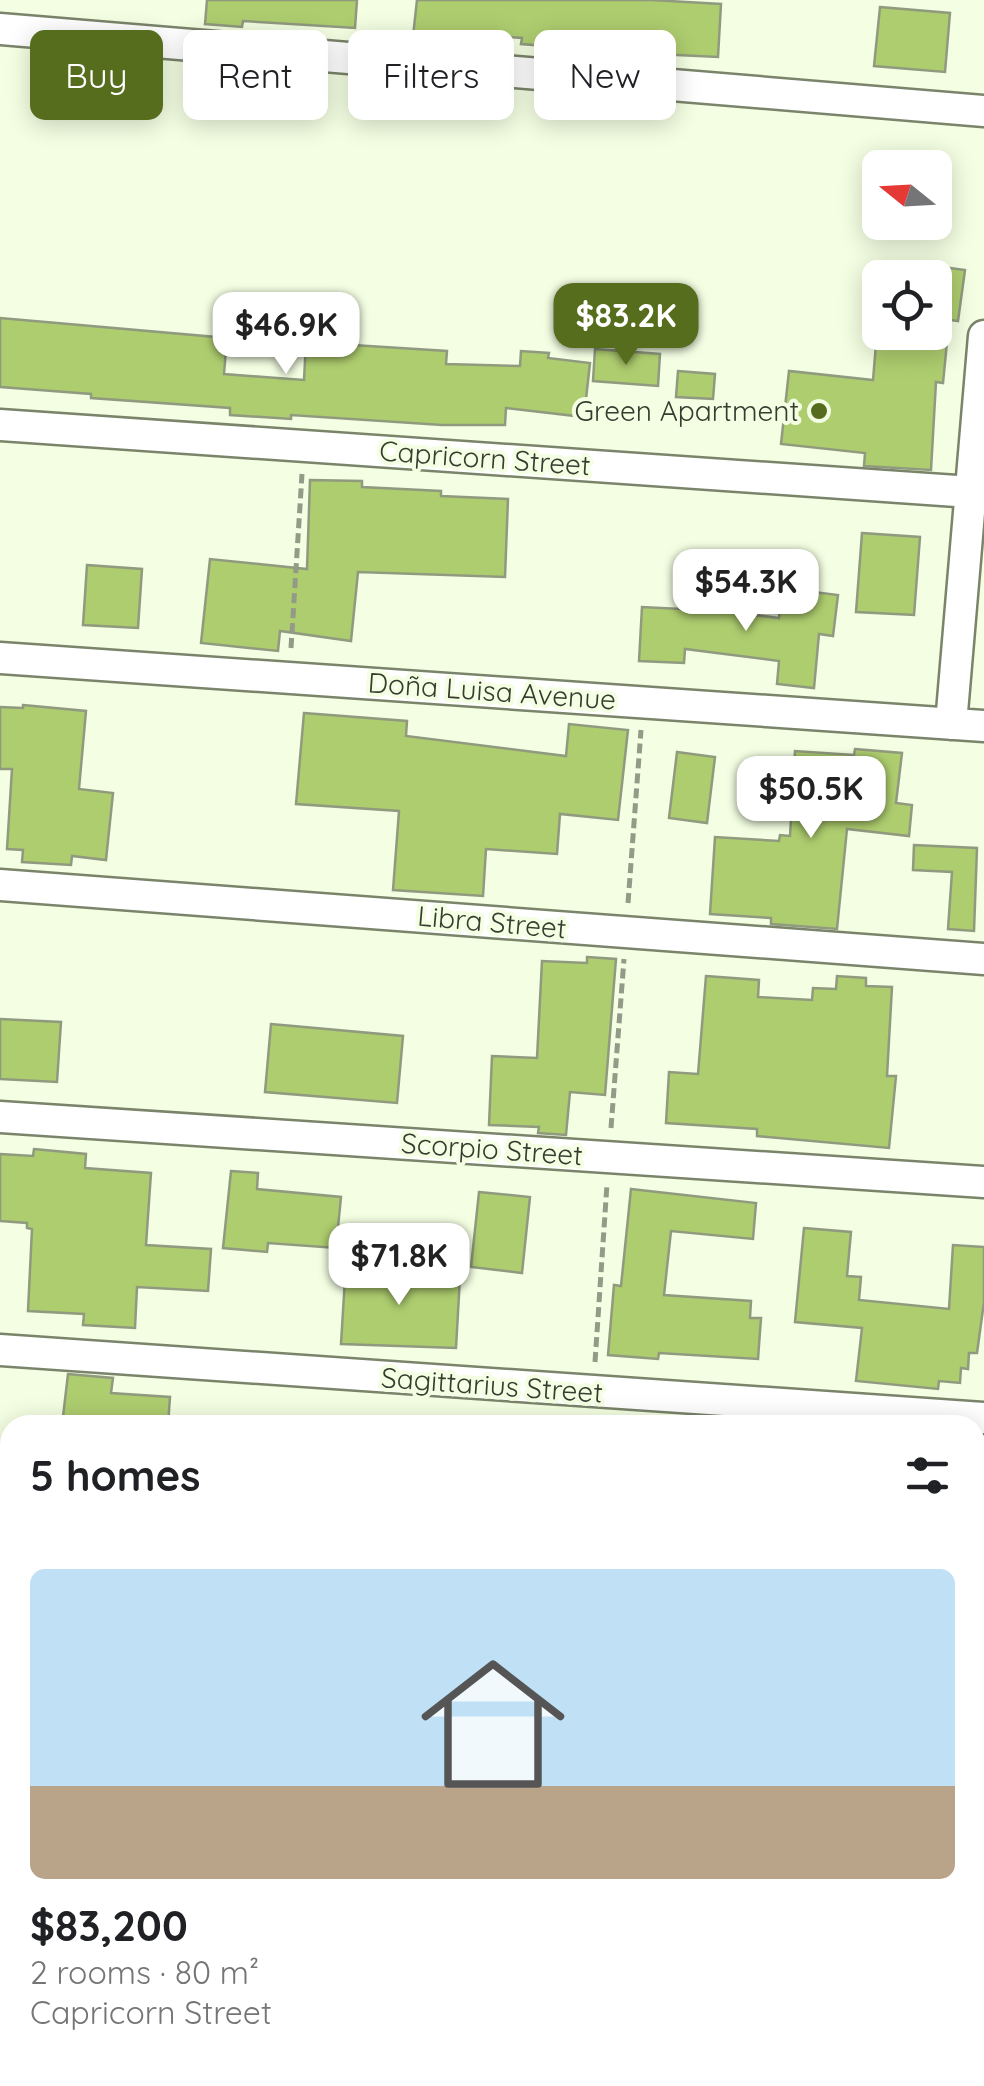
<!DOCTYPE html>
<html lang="en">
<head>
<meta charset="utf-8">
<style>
	body { margin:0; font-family:Quicksand,sans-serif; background:#f2f2f2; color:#202124; height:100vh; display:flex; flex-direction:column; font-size:38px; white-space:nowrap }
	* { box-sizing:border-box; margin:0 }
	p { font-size:32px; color:#757577 }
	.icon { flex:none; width:55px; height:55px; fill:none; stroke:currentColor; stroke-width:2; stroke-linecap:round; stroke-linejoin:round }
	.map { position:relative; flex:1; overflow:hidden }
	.sheet { position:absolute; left:0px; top:1415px; width:985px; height:672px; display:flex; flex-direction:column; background:#fff; border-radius:30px 30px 0 0; box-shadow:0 5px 25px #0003 }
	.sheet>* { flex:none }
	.guide { position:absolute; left:30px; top:30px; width:925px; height:90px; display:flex; gap:20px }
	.needle { width:65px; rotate:288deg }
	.buttons { position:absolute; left:862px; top:150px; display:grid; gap:20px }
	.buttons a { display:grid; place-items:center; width:90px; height:90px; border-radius:15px; background:#fff; box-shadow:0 5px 25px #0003; font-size:50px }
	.price { position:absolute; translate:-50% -85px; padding:0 22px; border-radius:20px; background:#fff; color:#222; font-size:32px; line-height:65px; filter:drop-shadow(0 2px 5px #0008) }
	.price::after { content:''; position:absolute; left:50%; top:60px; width:30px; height:22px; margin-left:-15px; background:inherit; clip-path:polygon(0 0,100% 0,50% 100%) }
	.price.active { background:#566d1e; color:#fff }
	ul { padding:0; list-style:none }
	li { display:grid; align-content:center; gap:20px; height:530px; padding:0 30px }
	li span { display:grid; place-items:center; height:310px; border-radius:15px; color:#555 }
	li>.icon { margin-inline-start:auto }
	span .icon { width:180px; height:180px; fill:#fffc; stroke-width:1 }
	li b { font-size:42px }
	h2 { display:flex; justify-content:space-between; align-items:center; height:120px; padding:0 30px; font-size:42px }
	.pill { padding:0 35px; border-radius:15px; background:#fff; box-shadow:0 5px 25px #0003; font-size:35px; line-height:90px }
	.pill.active { background:#566d1e; color:#fff }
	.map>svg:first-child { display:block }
</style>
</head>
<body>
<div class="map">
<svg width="984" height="2086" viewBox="0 0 984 2086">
	<rect width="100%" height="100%" fill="#f3fee2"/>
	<path fill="#aecd6f" stroke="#909a7f" stroke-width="2.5" d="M 207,0 L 357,0 L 355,28 L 243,21 L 242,27 L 205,24 Z
		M 417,0 L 652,0 L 721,4 L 718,57 L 656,54 L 656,42 L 571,35 L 570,48 L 521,44 L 522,38 L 465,34 L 464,49 L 412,45 Z
		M 880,7 L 950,13 L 945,72 L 874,66 Z
		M 935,266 L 965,270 L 958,321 L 935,318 Z
		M 0,318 L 227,338 L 224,374 L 304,380 L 306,342 L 447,351 L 446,364 L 520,366 L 521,351 L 549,353 L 548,358 L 590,363 L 584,417 L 506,408 L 505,425 L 442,425 L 291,415 L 291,419 L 230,415 L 230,408 L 91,398 L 91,394 L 0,387 Z
		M 877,332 L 948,332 L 943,383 L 936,382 L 931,470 L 864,466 L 865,453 L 781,444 L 789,371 L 873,380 Z
		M 595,349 L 660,354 L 658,386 L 593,381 Z
		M 678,371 L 715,374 L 713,399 L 676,397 Z
		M 310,480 L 362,481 L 362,487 L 441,491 L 441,496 L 508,499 L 505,577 L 358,572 L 351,641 L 280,631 L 278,651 L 201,643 L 210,559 L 307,569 Z
		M 862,533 L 920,537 L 914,615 L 856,612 Z
		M 87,565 L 142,569 L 138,628 L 83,625 Z
		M 782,588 L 838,595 L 833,636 L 819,634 L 814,688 L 777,684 L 779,661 L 685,649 L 684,663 L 639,661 L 642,607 L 723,611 L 779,618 Z
		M 23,705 L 86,711 L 79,789 L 113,793 L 106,860 L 72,856 L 71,865 L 22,862 L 23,850 L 7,849 L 12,769 L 0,769 L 0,707 L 23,708 Z
		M 304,713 L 407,721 L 406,736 L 566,756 L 569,724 L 628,730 L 618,820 L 560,814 L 557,854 L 486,849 L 483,896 L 393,890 L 399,811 L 296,804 Z
		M 855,749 L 902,753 L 896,803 L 912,805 L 909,836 L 847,829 L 837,929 L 771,924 L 771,918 L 710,914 L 715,837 L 779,841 L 780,835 L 790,836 L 795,751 L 854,755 Z
		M 677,752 L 715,757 L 707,823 L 669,818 Z
		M 914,845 L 977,848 L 974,931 L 948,929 L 952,872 L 913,870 Z
		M 587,957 L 616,959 L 605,1095 L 570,1092 L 566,1135 L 538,1133 L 539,1127 L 489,1125 L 492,1056 L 537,1058 L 542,961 L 587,963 Z
		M 706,976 L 759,980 L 758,997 L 812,1000 L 813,988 L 836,989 L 837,976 L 866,978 L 866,986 L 892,987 L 887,1076 L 896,1076 L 889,1148 L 757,1136 L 757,1129 L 666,1123 L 669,1072 L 698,1074 Z
		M 0,1019 L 61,1022 L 57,1082 L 0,1079 Z
		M 271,1024 L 403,1036 L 397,1103 L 265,1092 Z
		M 34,1149 L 86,1154 L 85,1168 L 151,1173 L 146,1245 L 211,1249 L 208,1291 L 137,1287 L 135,1328 L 83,1325 L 84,1314 L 28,1311 L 32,1229 L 27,1228 L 27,1223 L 0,1221 L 0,1154 L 33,1156 Z
		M 231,1171 L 258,1173 L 257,1189 L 341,1197 L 336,1248 L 268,1243 L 267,1252 L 223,1248 Z
		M 631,1189 L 756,1203 L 753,1239 L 671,1231 L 664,1295 L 751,1301 L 750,1318 L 761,1318 L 758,1359 L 659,1353 L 658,1359 L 608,1355 L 614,1285 L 621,1286 Z
		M 479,1192 L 530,1197 L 522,1273 L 471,1267 Z
		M 804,1228 L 851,1232 L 847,1276 L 861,1277 L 859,1300 L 949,1309 L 953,1245 L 984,1247 L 984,1302 L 977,1353 L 969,1353 L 968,1369 L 961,1368 L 960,1383 L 939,1381 L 938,1389 L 856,1381 L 862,1328 L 795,1322 Z
		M 346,1262 L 395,1265 L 394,1273 L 460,1277 L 456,1348 L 341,1344 Z
		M 68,1374 L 113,1378 L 111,1393 L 170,1397 L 168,1425 L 62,1425 Z"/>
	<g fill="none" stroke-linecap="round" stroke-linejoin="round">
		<g stroke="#7a846a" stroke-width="35">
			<path id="street" d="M 0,29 L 984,111
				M 0,425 L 971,492
				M 0,658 L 984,726
				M 951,724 L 984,336
				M 0,885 L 984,959
				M 0,1117 L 984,1182
				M 0,1350 L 984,1418
				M 975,1963 L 984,1958
				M 0,2077 L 10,2076
				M 556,2078 L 558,2086
				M 785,2086 L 798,2078"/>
		</g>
		<path stroke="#939a87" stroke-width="5" stroke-dasharray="10 5" stroke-linecap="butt" d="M 291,648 L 302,474
			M 628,903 L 641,730
			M 611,1128 L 624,959
			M 595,1362 L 607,1184"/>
		<use href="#street" stroke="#fff" stroke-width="30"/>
	</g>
	<circle fill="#566d1e" stroke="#f3fee2" stroke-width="4" cx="819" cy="411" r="10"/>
	<g text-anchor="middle" stroke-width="8" stroke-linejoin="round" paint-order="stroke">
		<g font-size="28" fill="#373b30" stroke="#f3fee2" text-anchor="end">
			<text x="799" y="421">Green Apartment</text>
		</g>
		<g font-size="28" fill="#373b30" stroke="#f3fee2">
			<text transform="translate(485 458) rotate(4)" y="10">Capricorn Street</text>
			<text transform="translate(492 691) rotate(4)" y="10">Doña Luisa Avenue</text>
			<text transform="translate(492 922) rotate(5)" y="10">Libra Street</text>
			<text transform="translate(492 1149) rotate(4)" y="10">Scorpio Street</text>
			<text transform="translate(492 1385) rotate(4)" y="10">Sagittarius Street</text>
		</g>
	</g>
</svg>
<div class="buttons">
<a><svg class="needle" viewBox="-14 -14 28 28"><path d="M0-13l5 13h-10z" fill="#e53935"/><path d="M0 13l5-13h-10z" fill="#757577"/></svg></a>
<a><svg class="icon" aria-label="locate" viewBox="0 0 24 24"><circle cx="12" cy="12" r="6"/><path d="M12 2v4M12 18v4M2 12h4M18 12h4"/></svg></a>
</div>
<b class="price active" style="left:626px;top:368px">$83.2K</b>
<b class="price" style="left:286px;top:377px">$46.9K</b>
<b class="price" style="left:746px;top:634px">$54.3K</b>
<b class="price" style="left:811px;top:841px">$50.5K</b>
<b class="price" style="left:399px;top:1308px">$71.8K</b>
<div class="guide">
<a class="pill active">Buy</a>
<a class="pill">Rent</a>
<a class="pill">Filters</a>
<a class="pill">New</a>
</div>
<section class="sheet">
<h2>5 homes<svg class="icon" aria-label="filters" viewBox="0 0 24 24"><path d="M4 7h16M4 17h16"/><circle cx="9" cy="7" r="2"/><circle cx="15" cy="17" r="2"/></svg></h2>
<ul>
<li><span style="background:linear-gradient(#bfe0f5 70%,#b9a48a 0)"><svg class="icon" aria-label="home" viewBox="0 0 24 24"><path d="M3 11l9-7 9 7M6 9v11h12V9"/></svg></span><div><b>$83,200</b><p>2 rooms · 80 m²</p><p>Capricorn Street</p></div></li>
</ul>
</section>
</div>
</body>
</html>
